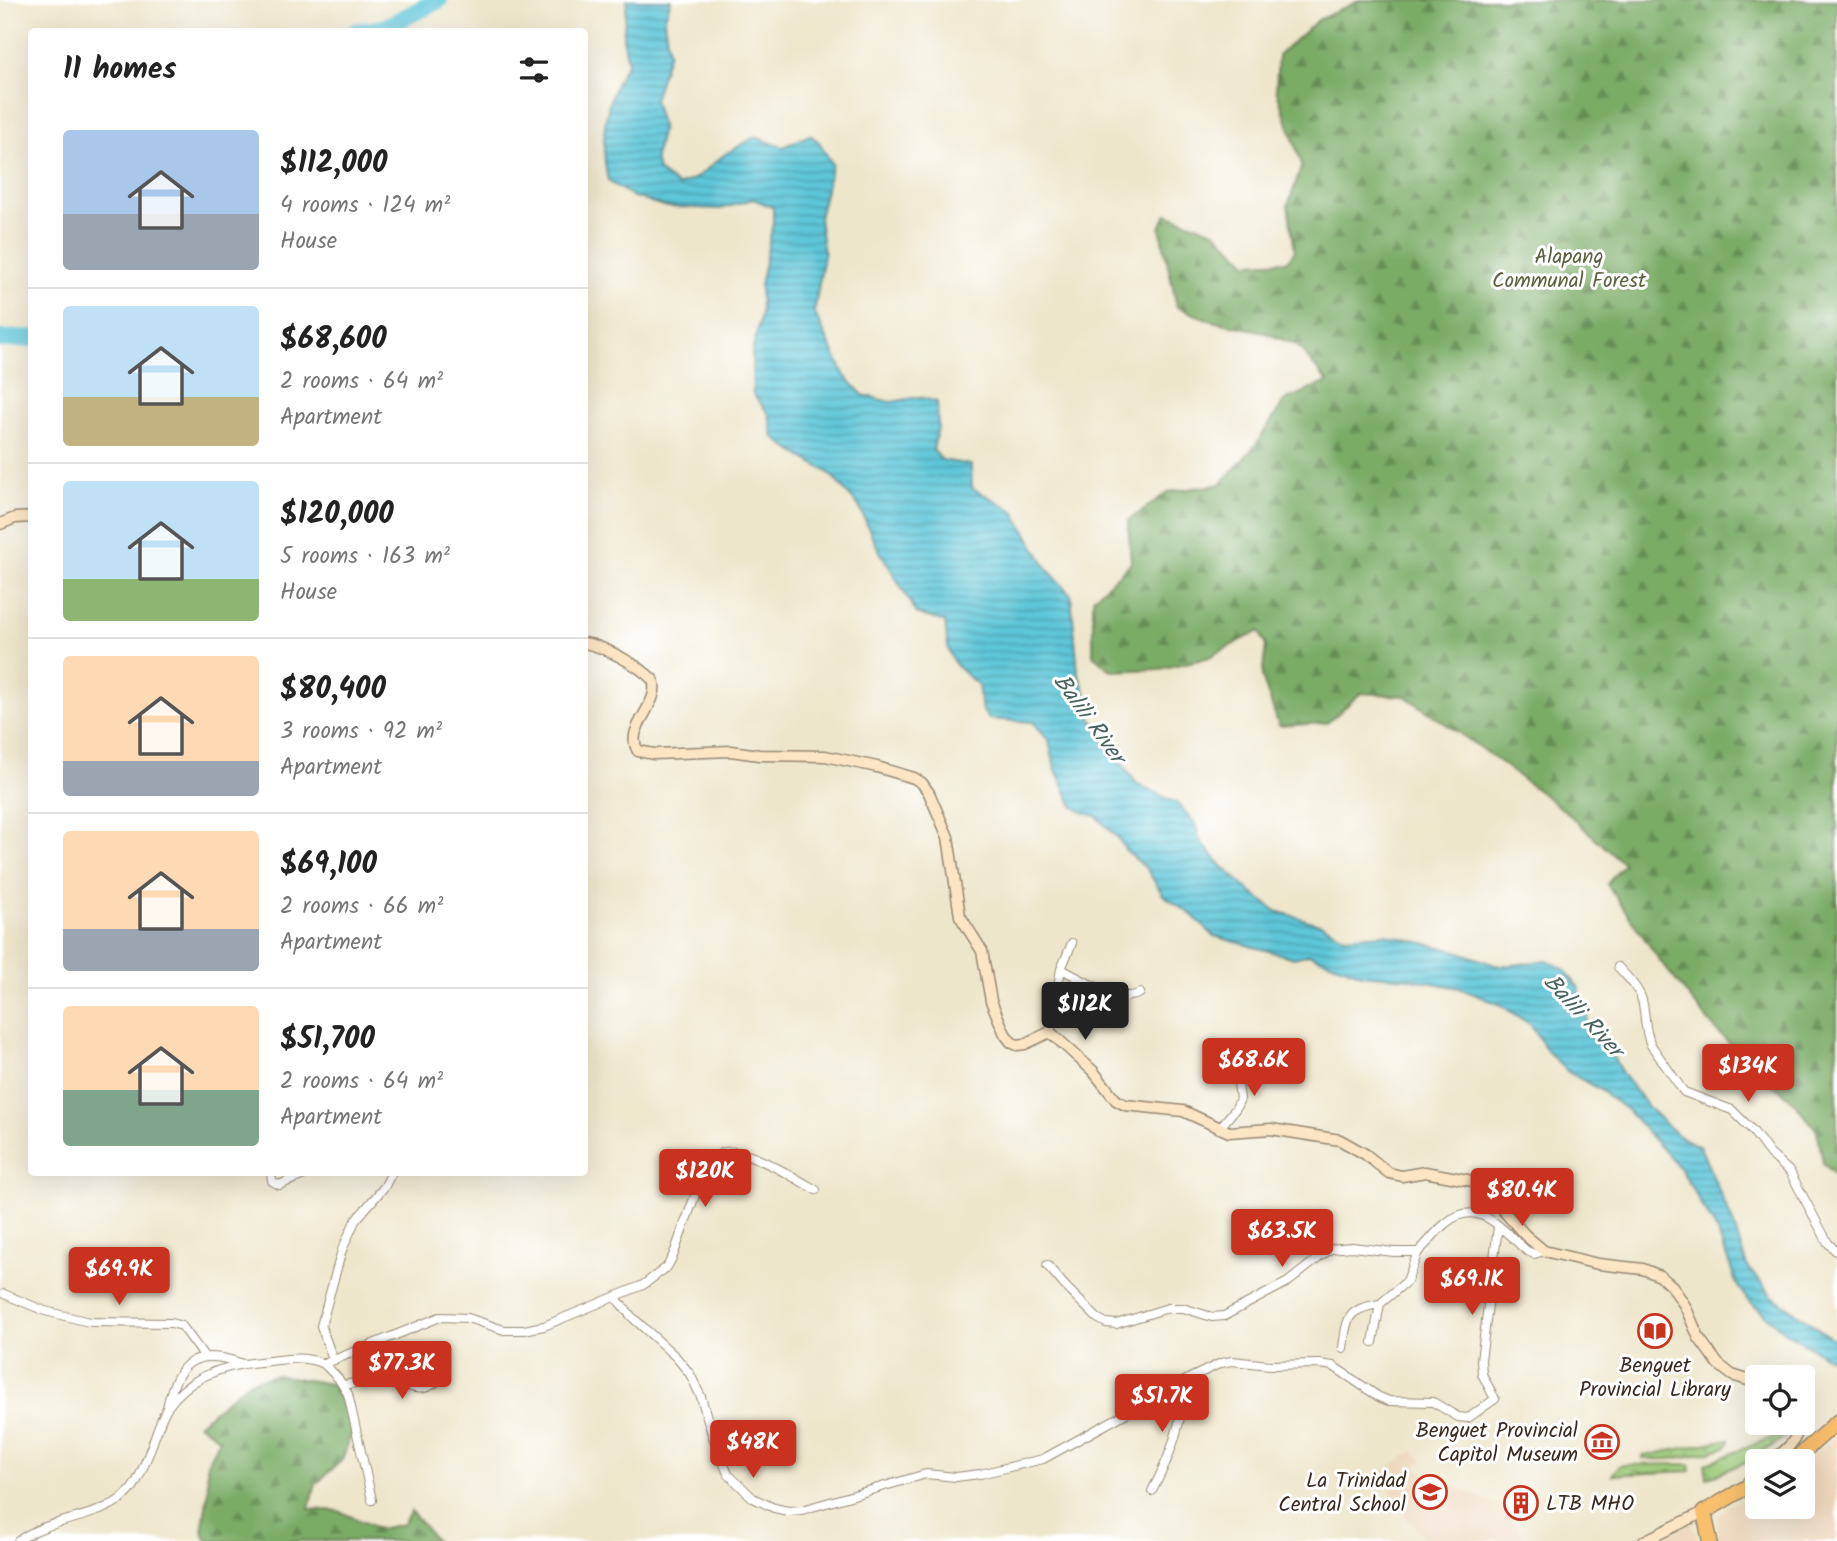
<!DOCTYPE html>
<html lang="en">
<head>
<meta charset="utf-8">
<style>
	body { margin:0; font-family:Kalam,sans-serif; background:#f2f2f2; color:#222; height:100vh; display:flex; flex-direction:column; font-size:26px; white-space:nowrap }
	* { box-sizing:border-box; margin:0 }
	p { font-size:23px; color:#767676 }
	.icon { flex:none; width:38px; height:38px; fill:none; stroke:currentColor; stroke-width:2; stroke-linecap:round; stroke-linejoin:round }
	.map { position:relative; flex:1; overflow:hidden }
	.details { position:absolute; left:28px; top:28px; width:560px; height:1148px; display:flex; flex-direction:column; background:#fff; border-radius:7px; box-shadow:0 7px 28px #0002 }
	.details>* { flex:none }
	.tools { position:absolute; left:1745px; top:1365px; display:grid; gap:14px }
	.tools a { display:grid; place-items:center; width:70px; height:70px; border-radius:7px; background:#fff; box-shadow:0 7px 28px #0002; font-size:35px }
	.price { position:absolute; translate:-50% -60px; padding:0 16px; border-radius:7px; background:#c8321e; color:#fff; font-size:23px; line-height:46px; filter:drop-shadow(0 2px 4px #0008) }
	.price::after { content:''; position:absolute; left:50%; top:42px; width:21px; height:16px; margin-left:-10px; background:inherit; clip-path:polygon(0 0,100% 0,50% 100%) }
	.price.selected { background:#222; color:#fff }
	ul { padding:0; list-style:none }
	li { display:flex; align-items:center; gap:21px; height:175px; padding:0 35px }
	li+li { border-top:2px solid #e0e0e0 }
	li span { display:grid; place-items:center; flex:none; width:196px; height:140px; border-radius:7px; color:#555 }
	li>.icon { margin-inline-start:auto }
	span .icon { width:84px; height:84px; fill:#fffc; stroke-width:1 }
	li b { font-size:30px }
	h2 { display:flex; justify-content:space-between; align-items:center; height:84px; padding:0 35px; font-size:30px }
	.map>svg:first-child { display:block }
</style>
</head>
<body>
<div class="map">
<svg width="1837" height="1541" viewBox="0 0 1837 1541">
	<defs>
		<pattern id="grass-dots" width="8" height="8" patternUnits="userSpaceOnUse" patternTransform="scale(1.75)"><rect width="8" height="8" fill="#99c775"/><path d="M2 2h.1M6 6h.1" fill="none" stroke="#7ea25f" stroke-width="1.8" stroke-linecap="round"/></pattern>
		<pattern id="forest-firs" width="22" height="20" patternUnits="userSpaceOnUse" patternTransform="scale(1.75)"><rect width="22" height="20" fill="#7aac66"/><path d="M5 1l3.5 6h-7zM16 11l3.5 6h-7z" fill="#658c53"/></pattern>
		<pattern id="park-crowns" width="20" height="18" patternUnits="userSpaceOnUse" patternTransform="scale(1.75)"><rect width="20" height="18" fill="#99c775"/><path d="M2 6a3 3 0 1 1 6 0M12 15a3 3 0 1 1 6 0" fill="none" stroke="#7ea25f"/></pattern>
		<pattern id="water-rules" width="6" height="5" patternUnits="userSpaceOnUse" patternTransform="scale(1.75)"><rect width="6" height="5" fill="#5dc6d9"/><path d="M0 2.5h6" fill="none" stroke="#4ea1af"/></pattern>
	</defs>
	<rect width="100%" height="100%" fill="#fff"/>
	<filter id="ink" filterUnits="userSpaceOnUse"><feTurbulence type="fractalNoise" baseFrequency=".0143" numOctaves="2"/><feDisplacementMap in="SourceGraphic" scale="14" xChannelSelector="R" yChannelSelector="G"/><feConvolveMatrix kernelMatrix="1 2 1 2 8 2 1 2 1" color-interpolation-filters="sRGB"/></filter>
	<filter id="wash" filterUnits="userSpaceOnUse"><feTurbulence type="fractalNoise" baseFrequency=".00686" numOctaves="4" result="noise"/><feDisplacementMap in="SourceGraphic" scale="28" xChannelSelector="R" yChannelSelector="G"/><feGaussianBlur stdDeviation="1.57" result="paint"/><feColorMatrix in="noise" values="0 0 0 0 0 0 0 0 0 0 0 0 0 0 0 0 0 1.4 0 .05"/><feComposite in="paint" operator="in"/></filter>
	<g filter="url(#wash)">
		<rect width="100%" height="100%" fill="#eee6cb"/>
		<path fill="#edd7bb" d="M 1837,1435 L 1837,1541 L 1719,1541 L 1717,1518 L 1729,1505 L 1757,1490 L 1757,1507 L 1802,1507 L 1803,1463 Z
			M 1413,1451 L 1423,1461 L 1414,1467 L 1431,1477 L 1504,1507 L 1525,1541 L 1425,1541 L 1418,1528 L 1408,1520 L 1381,1472 Z
			M 1691,1522 L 1699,1541 L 1650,1541 Z"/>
		<path fill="url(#grass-dots)" stroke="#6a784a" stroke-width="2" d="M 1729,1439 L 1729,1443 L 1726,1447 C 1699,1456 1671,1461 1643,1459 L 1643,1456 Z"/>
		<path fill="url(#forest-firs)" stroke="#5a6b42" stroke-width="2" d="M 1360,0 L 1837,0 L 1837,1177 L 1823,1163 L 1817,1130 L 1793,1101 L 1757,1072 L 1714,1028 L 1660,961 L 1607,884 L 1624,864 L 1565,811 L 1485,751 L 1405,696 L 1361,693 L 1327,723 L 1279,726 L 1262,677 L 1266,646 L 1259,631 L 1207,658 L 1160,669 L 1112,671 L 1093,655 L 1093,598 L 1131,563 L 1128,521 L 1168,492 L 1221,484 L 1255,446 L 1285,400 L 1328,382 L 1297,345 L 1260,331 L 1212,321 L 1177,307 L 1160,228 L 1166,214 L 1215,231 L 1247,263 L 1287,261 L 1295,251 L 1288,205 L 1302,165 L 1276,89 L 1278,55 L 1318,20 Z
			M 277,1375 L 331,1384 L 346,1409 L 353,1430 L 342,1460 L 316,1484 L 309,1509 L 339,1511 L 379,1529 L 403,1524 L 411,1511 L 436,1541 L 207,1541 L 202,1531 L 208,1494 L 207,1463 L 220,1439 L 198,1424 L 250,1381 Z"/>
		<path fill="url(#park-crowns)" stroke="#6a784a" stroke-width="2" d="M 1783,1433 L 1786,1434 L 1784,1438 L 1751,1460 L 1707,1478 L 1705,1464 Z
			M 1690,1464 L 1691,1471 L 1612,1475 L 1620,1465 Z"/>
		<path fill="url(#water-rules)" stroke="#4c787c" stroke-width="2" d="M 627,0 L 671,0 L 664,21 L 669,52 L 654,100 L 662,128 L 655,158 L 658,171 L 678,186 L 696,178 L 725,154 L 755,137 L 783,147 L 810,135 L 819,142 L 832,164 L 819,218 L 824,255 L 814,312 L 845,376 L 863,395 L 890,402 L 920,397 L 937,402 L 938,427 L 933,450 L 942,460 L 971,465 L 972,488 L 1013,510 L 1049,571 L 1071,595 L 1078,671 L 1087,698 L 1089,715 L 1136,783 L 1178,804 L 1195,823 L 1200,841 L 1222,866 L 1251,892 L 1276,911 L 1323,925 L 1345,937 L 1385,934 L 1457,951 L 1495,965 L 1513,965 L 1547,960 L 1565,970 L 1579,988 L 1581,997 L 1588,1008 L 1586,1033 L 1613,1057 L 1623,1075 L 1651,1110 L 1678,1136 L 1700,1147 L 1732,1220 L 1747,1266 L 1771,1295 L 1837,1342 L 1837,1363 L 1785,1332 L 1747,1299 L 1737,1285 L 1717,1231 L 1680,1168 L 1627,1110 L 1600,1090 L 1568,1072 L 1547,1051 L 1531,1025 L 1499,1004 L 1459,988 L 1408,978 L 1362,974 L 1309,954 L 1294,958 L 1214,936 L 1192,915 L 1163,895 L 1146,868 L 1127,852 L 1118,838 L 1096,816 L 1082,812 L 1073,806 L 1055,768 L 1049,741 L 1033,722 L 989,719 L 982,710 L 978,685 C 948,660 949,660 945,622 L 917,614 L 874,541 L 859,506 L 829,473 L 789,449 L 773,436 L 769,414 L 753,394 L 752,353 L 761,314 L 760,285 L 773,223 L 773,207 L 753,199 L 721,209 L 667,207 L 634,197 L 608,181 C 599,138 604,99 628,62 L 623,38 Z"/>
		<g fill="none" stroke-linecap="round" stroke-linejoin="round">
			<path stroke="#5dc6d9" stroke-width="18" d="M 356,32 L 384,28 L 439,0
				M 0,339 L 32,338"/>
		</g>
	</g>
	<g filter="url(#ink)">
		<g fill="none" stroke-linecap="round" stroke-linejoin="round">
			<g stroke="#948874" stroke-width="10">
				<path id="street" d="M 1618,967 C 1627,977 1638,987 1642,1000 C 1646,1015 1644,1030 1651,1045 L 1684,1092 L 1732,1110 L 1752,1130 L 1770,1154 L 1790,1172 L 1828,1243 L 1837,1252
					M 1061,969 C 1080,978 1120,1005 1140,993
					M 1050,1032 L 1061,969 L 1072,943
					M 1219,1129 L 1236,1108 L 1240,1099 L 1234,1052
					M 271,1172 L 272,1181 L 279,1185 L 311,1172
					M 1047,1265 L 1065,1286 L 1097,1318 L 1106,1323 L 1116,1324 L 1168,1308 L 1183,1308 L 1212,1317 L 1224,1316 L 1288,1282 L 1330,1249 L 1352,1247 L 1394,1252 L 1418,1252 C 1428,1243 1435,1232 1445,1224 C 1478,1196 1501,1229 1527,1251 L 1534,1254 L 1544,1251
					M 4,1294 L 45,1311 L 89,1322 L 171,1323 L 182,1326 L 204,1356
					M 615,1297 L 632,1317 L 676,1357 L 690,1374 L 701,1397 L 712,1434 L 728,1474 L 753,1498 L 774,1508 L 788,1511 L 802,1510 L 926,1474 L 956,1477 L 980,1474 L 1043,1459 L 1192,1377 L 1221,1363 L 1232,1361 L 1270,1365 L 1320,1364 L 1333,1366 L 1379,1397 L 1389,1401 L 1433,1402 L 1458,1417 L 1468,1418 L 1495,1399 L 1482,1374 L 1481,1360 L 1498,1227
					M 1373,1342 L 1380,1304 L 1407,1281 L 1418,1252
					M 1343,1348 C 1347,1317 1347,1309 1380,1304
					M 333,1359 L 321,1326 L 342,1250 L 355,1221 L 385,1186 L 392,1172
					M 324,1364 L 338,1378 L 348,1394 L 372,1500
					M 344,1385 L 388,1377 C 410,1387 424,1398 444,1374
					M 167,1408 C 176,1363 195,1347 240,1363
					M 1152,1491 C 1172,1454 1181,1424 1186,1381
					M 18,1541 C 50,1517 95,1521 126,1495 C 136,1487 142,1470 147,1458 C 154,1442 158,1423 167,1408 C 188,1377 225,1365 260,1362 C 282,1360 303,1354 324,1364 L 440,1317 L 468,1318 L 504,1330 L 524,1330 L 544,1326 L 643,1285 L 667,1267 L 673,1256 L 705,1168 C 711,1161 717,1154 726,1152 C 745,1147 797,1179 816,1190"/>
			</g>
			<g stroke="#948874" stroke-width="13">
				<path id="secondary" d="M 0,524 L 15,518 L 32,517
					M 584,643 C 604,646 640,666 653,680 C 662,704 623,728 638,751 L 654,754 L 731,751 L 759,755 L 825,756 L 877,767 L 914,778 L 922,783 L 929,793 L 948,837 L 960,916 L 982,951 L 991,1001 L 1005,1034 L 1011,1042 L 1017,1045 L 1025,1044 L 1050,1032 L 1093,1071 L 1116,1100 L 1125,1105 L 1183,1111 L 1229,1132 L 1271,1129 L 1340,1140 L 1365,1154 L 1389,1173 L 1402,1176 L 1425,1172 L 1478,1182 L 1525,1235 L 1544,1251 L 1598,1264 L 1643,1269 L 1660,1276 L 1672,1286 L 1685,1306 L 1699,1338 L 1718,1364 L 1732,1375 L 1757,1383
					M 1770,1461 C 1784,1453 1798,1440 1800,1423
					M 1743,1489 L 1757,1470
					M 1644,1541 L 1704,1512"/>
			</g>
			<g stroke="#948874" stroke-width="17">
				<path id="highway" d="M 1793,1461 L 1837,1422
					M 1710,1541 L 1704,1512 L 1757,1481"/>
			</g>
			<use href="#street" stroke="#fff" stroke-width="8"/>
			<use href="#secondary" stroke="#fce5c4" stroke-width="10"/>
			<use href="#highway" stroke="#f8bf6c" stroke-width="14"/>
		</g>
	</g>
	<defs>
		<g id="library-ring" transform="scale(1.75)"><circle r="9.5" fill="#fff" stroke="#c8321e" stroke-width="1.5"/><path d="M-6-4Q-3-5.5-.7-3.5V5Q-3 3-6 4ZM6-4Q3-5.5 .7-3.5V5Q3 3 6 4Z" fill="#c8321e"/></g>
		<g id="museum-ring" transform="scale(1.75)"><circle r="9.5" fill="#fff" stroke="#c8321e" stroke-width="1.5"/><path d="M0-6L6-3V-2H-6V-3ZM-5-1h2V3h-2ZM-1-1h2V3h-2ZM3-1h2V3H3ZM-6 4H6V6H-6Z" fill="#c8321e"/></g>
		<g id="school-ring" transform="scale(1.75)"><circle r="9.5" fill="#fff" stroke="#c8321e" stroke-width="1.5"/><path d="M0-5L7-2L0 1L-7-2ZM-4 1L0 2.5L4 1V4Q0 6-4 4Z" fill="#c8321e"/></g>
		<g id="building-ring" transform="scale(1.75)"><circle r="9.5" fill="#fff" stroke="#c8321e" stroke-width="1.5"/><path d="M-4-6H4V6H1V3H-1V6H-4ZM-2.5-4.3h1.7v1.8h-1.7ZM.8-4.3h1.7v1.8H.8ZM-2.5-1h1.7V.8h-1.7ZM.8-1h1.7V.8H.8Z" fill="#c8321e"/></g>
	</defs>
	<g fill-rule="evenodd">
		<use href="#library-ring" x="1655" y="1331"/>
		<use href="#museum-ring" x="1602" y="1442"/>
		<use href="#school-ring" x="1430" y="1492"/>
		<use href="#building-ring" x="1521" y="1503"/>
	</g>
	<g text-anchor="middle" stroke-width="6" stroke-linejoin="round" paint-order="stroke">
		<g font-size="21" fill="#5c613c" stroke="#fff">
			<text x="1569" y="263">Alapang<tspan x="1569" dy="24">Communal Forest</tspan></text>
		</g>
		<g font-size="21" fill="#3b2a1e" stroke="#fff" text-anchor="end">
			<text x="1655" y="1372" text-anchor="middle">Benguet<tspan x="1655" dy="24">Provincial Library</tspan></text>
			<text x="1578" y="1437">Benguet Provincial<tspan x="1578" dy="24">Capitol Museum</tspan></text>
			<text x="1406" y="1487">La Trinidad<tspan x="1406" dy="24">Central School</tspan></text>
			<text x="1546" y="1510" text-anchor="start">LTB MHO</text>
		</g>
		<g font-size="23" font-style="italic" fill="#47615f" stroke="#fff">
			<text transform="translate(1090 718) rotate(54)" y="8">Balili River</text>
			<text transform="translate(1584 1015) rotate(47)" y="8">Balili River</text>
		</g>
	</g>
</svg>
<div class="tools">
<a><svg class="icon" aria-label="locate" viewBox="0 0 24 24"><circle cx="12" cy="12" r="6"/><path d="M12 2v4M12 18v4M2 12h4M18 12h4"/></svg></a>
<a><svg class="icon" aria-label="layers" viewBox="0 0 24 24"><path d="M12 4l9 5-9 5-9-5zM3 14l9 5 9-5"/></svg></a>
</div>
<b class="price selected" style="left:1085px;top:1042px">$112K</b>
<b class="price" style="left:1254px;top:1098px">$68.6K</b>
<b class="price" style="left:1748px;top:1104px">$134K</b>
<b class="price" style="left:705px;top:1209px">$120K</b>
<b class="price" style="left:1522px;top:1228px">$80.4K</b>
<b class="price" style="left:1282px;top:1269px">$63.5K</b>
<b class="price" style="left:119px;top:1307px">$69.9K</b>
<b class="price" style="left:1472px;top:1317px">$69.1K</b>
<b class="price" style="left:402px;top:1401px">$77.3K</b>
<b class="price" style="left:1162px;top:1434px">$51.7K</b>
<b class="price" style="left:753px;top:1480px">$48K</b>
<section class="details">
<h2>11 homes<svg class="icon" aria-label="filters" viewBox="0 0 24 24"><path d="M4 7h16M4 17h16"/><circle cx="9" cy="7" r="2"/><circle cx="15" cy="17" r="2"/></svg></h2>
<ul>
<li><span style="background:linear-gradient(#a9c7e8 60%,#9aa5b1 0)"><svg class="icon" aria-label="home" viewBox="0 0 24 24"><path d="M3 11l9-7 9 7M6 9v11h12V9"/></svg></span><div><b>$112,000</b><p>4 rooms · 124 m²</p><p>House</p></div></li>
<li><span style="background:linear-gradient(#bfe0f5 65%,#c2b280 0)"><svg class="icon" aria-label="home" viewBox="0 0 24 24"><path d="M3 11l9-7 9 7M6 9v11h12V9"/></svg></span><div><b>$68,600</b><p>2 rooms · 64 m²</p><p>Apartment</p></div></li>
<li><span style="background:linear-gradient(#bfe0f5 70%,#8fb573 0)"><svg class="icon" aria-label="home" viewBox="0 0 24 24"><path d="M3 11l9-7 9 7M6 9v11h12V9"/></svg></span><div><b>$120,000</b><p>5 rooms · 163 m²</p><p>House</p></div></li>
<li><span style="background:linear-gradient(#ffd9b3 75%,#9aa5b1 0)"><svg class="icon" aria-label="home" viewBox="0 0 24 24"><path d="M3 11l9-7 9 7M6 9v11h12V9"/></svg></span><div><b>$80,400</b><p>3 rooms · 92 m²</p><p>Apartment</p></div></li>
<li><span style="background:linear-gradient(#ffd9b3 70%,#9aa5b1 0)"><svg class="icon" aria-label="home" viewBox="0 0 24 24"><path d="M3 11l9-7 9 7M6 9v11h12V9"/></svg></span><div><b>$69,100</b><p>2 rooms · 66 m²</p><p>Apartment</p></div></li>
<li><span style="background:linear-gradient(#ffd9b3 60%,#7fa58c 0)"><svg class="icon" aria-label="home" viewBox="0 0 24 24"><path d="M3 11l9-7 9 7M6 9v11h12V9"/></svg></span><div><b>$51,700</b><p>2 rooms · 64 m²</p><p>Apartment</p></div></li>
</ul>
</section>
</div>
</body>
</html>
